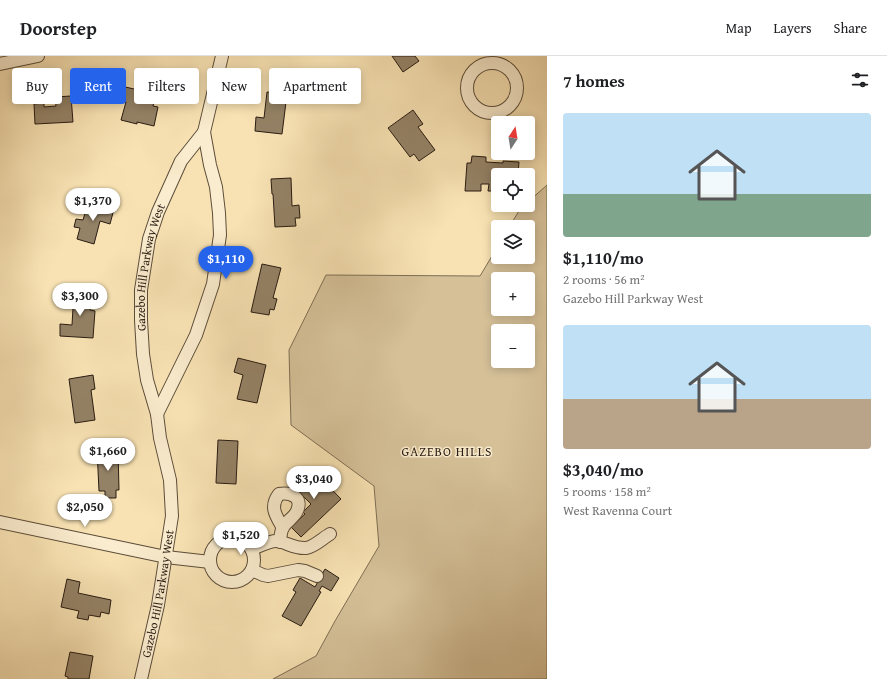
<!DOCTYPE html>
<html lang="en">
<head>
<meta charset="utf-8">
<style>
	body { margin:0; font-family:"Gentium Book Plus",serif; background:#f6f6f6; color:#202124; height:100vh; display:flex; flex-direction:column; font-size:15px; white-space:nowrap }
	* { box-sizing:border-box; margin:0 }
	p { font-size:13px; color:#757577 }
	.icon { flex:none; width:22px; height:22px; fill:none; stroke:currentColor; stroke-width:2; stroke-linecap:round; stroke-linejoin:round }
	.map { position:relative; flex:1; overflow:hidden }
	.details { display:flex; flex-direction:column; background:#fff; width:340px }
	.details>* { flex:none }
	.guide { position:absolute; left:12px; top:12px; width:380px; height:36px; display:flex; gap:8px }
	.needle { width:26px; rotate:12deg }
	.fabs { position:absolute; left:491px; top:60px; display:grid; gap:8px }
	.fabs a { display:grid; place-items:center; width:44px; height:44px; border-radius:4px; background:#fff; box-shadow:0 2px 10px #0003; font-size:20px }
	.price { position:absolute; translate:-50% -34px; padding:0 9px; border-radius:14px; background:#fff; color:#222; font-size:13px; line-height:26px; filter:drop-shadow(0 1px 2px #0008) }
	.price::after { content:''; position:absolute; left:50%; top:24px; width:12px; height:9px; margin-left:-6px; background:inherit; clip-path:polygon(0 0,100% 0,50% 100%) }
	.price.selected { background:#2563eb; color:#fff }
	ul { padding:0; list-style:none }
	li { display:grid; align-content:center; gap:8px; height:212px; padding:0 16px }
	li span { display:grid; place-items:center; height:124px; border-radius:4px; color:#555 }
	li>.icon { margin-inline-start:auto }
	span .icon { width:72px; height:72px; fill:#fffc; stroke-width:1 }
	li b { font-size:17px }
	h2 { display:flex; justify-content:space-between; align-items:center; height:48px; padding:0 16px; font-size:17px }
	.tag { padding:0 14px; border-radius:4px; background:#fff; box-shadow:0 2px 10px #0003; font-size:14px; line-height:36px }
	.tag.selected { background:#2563eb; color:#fff }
	header { display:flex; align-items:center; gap:24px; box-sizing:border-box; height:56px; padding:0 20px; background:#fff; border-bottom:1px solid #e0e0e0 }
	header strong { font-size:19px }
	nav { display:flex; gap:22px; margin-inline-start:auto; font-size:14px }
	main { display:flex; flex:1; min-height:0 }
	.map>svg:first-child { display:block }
</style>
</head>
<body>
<header>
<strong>Doorstep</strong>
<nav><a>Map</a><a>Layers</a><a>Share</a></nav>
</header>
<main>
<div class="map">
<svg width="547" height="623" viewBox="0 0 547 623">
	<rect width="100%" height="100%" fill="#f8e2b3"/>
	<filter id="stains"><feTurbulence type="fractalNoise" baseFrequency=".005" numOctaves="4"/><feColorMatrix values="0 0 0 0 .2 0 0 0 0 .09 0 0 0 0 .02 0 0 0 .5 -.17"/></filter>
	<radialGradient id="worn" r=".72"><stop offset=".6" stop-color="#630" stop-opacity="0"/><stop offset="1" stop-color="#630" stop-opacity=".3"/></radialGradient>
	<path fill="#d5c098" stroke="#7e6e55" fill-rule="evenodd" d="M 547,129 L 547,623 L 273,623 L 316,600 L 335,565 L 379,490 L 374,430 L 291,369 L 289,294 L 326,219 L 480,220 L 498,190 L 498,201 L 528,201 L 528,171 L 509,171 L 519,155 L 525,149 L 528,149 L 528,146 ZM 498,223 L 528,223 L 528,253 L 498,253 ZM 498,275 L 528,275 L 528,305 L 498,305 Z"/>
	<path fill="#948266" stroke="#281b12" d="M 392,0 L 415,0 L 419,5 L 403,16 Z
		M 121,30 L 156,38 L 153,50 L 158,51 L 154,70 L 137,66 L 137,68 L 121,64 L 126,46 L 117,44 Z
		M 267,36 L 287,38 L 282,78 L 255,75 L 256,61 L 264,62 Z
		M 71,40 L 73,66 L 35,68 L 34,48 L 44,47 L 44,51 L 56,50 L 55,41 Z
		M 413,54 L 423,68 L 418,71 L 435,94 L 419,105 L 414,98 L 410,101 L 388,72 Z
		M 472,100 L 486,101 L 486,106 L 503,107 L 503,105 L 519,106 L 518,119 L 498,119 L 498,135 L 488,135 L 489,128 L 481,128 L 481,135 L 465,135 L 467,107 L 471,107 Z
		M 291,122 L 292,150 L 299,149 L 300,162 L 295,162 L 296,170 L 275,171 L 273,138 L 272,138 L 271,123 Z
		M 88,147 L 114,153 L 110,168 L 100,165 L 94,188 L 77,183 L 80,172 L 74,171 L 76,163 L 83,164 Z
		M 262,208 L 281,212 L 273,242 L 277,243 L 274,254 L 270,253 L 269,259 L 251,256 Z
		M 70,235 L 86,236 L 85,242 L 91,242 L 90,254 L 95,255 L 93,282 L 60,280 L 60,268 L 72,269 L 73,252 L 69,252 Z
		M 238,302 L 266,309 L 257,347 L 237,343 L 243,319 L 234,316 Z
		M 93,319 L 95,333 L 91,334 L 95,364 L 75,367 L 69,323 Z
		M 218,384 L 238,385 L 236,428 L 216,427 Z
		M 118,392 L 119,434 L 116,434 L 116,442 L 105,442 L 105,435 L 99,435 L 97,393 Z
		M 309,410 L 341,443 L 301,481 L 291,471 L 305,458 L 303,456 L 311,448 L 295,432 L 299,428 L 295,423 Z
		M 325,513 L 339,522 L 331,535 L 322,530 L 319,535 L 321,536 L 301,570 L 282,560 L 296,536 L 293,534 L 300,522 L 315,531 Z
		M 67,523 L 80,526 L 78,537 L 111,544 L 109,558 L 101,556 L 100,561 L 89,559 L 88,564 L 77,562 L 79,555 L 61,551 Z
		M 70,596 L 93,600 L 89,623 L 68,623 L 68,621 L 65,620 Z"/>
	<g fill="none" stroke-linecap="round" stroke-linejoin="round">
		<g stroke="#5c4d3a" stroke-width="14">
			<g id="minor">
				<circle cx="492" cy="32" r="25"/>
				<path d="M 0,8 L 38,0"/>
				<path d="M 157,358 L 196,279 L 213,228 L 220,179 L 219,157 L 216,131 L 210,109 L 204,76 L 222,0"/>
				<path d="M 0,466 L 166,501 L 210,506"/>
				<circle cx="232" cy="504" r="22"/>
				<path d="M 280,486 C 280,481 281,477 282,473 C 285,466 294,462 297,455 C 303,441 291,436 279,438 C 269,451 276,460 283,472"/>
				<path d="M 252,493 C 260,490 270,484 278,485 C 287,487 296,493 306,492 C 314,491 323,482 330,478"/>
				<path d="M 252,514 L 263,519 L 268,520 L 298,514 L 305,515 L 317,520"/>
				<path id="s1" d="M 141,623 L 158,549 L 172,460 L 170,424 L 160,382 L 157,358 L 147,324 L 143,298 L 141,264 L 141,234 L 149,183 L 158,156 L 181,105 L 204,76"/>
			</g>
		</g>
		<use href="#minor" stroke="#faecce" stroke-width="12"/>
	</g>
	<g text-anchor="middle" stroke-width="3" stroke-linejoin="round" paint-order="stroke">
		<g font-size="12" fill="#281b12" stroke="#faecce">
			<text dy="4" stroke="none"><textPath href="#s1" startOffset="419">Gazebo Hill Parkway West</textPath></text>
			<text dy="4" stroke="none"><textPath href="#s1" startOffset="87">Gazebo Hill Parkway West</textPath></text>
		</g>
		<g font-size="13" letter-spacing="1" fill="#281b12" stroke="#faecce">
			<text x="447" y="400">GAZEBO HILLS</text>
		</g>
	</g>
	<rect width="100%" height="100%" filter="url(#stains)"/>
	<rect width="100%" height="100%" fill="url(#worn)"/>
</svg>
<div class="fabs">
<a><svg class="needle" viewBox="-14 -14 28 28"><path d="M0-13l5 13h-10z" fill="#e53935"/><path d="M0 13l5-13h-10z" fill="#757577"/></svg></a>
<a><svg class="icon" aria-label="locate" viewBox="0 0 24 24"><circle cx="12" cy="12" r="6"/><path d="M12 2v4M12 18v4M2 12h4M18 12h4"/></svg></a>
<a><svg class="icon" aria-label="layers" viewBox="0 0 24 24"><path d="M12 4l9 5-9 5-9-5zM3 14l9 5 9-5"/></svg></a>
<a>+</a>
<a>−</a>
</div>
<b class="price" style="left:93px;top:166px">$1,370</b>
<b class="price selected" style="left:226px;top:224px">$1,110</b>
<b class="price" style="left:80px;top:261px">$3,300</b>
<b class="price" style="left:108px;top:416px">$1,660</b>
<b class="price" style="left:314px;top:444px">$3,040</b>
<b class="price" style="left:85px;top:472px">$2,050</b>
<b class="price" style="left:241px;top:500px">$1,520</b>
<div class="guide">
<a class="tag">Buy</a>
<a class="tag selected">Rent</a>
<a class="tag">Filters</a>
<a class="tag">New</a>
<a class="tag">Apartment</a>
</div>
</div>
<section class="details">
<h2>7 homes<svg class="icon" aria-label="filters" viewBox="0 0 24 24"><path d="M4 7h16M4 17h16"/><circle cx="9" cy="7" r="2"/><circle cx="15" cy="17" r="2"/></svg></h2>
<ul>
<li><span style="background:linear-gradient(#bfe0f5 65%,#7fa58c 0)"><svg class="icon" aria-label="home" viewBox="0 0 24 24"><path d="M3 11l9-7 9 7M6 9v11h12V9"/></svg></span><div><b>$1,110/mo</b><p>2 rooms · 56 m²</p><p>Gazebo Hill Parkway West</p></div></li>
<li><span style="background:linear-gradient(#bfe0f5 60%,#b9a48a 0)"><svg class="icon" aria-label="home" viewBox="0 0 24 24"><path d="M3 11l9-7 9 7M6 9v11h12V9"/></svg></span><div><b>$3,040/mo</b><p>5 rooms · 158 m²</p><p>West Ravenna Court</p></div></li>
</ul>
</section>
</main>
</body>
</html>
